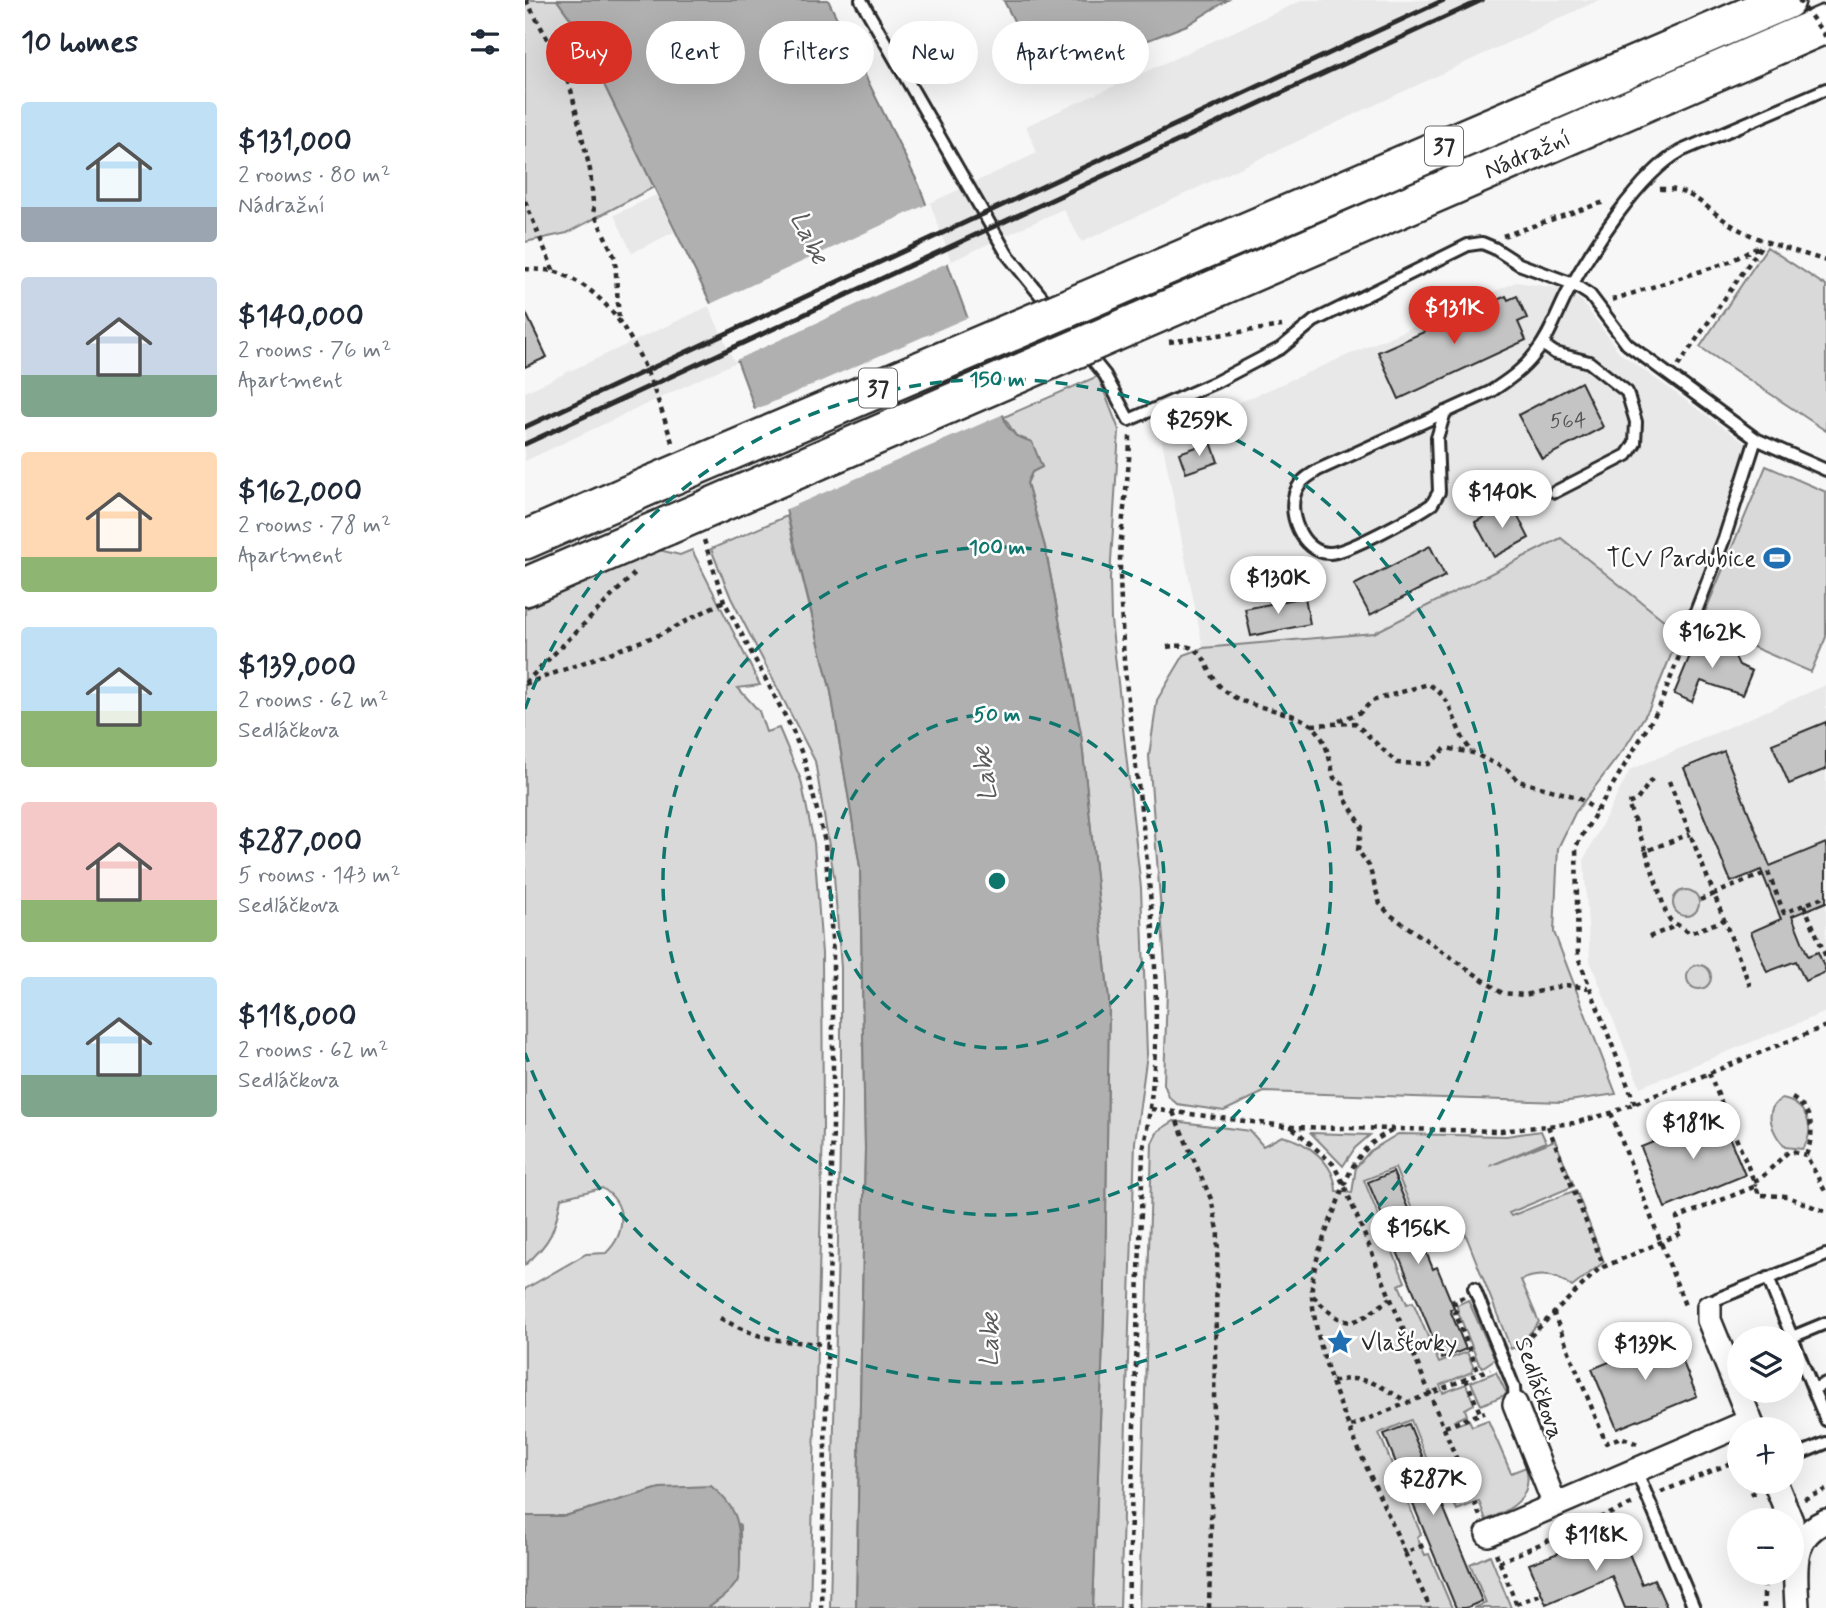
<!DOCTYPE html>
<html lang="en">
<head>
<meta charset="utf-8">
<style>
	body { margin:0; font-family:Mynerve,sans-serif; background:#f6f6f7; color:#1f2937; height:100vh; display:flex; flex-direction:column; font-size:26px; white-space:nowrap }
	* { box-sizing:border-box; margin:0 }
	p { font-size:23px; color:#747a83 }
	.icon { flex:none; width:38px; height:38px; fill:none; stroke:currentColor; stroke-width:2; stroke-linecap:round; stroke-linejoin:round }
	.map { position:relative; flex:1; overflow:hidden }
	.sheet { display:flex; flex-direction:column; background:#fff; width:525px }
	.sheet>* { flex:none }
	.guide { position:absolute; left:21px; top:21px; width:665px; height:63px; display:flex; gap:14px }
	.tools { position:absolute; left:1202px; top:1326px; display:grid; gap:14px }
	.tools a { display:grid; place-items:center; width:77px; height:77px; border-radius:50%; background:#fff; box-shadow:0 7px 28px #0002; font-size:35px }
	.price { position:absolute; translate:-50% -60px; padding:0 16px; border-radius:24px; background:#fff; color:#222; font-size:23px; line-height:46px; filter:drop-shadow(0 2px 4px #0008) }
	.price::after { content:''; position:absolute; left:50%; top:42px; width:21px; height:16px; margin-left:-10px; background:inherit; clip-path:polygon(0 0,100% 0,50% 100%) }
	.price.active { background:#d93025; color:#fff }
	ul { padding:0; list-style:none }
	li { display:flex; align-items:center; gap:21px; height:175px; padding:0 21px }
	li span { display:grid; place-items:center; flex:none; width:196px; height:140px; border-radius:7px; color:#555 }
	li>.icon { margin-inline-start:auto }
	span .icon { width:84px; height:84px; fill:#fffc; stroke-width:1 }
	li b { font-size:30px }
	h2 { display:flex; justify-content:space-between; align-items:center; height:84px; padding:0 21px; font-size:30px }
	.tag { padding:0 24px; border-radius:32px; background:#fff; box-shadow:0 7px 28px #0002; font-size:24px; line-height:63px }
	.tag.active { background:#d93025; color:#fff }
	main { display:flex; flex:1; min-height:0 }
	.map>svg:first-child { display:block }
</style>
</head>
<body>
<main>
<section class="sheet">
<h2>10 homes<svg class="icon" aria-label="filters" viewBox="0 0 24 24"><path d="M4 7h16M4 17h16"/><circle cx="9" cy="7" r="2"/><circle cx="15" cy="17" r="2"/></svg></h2>
<ul>
<li><span style="background:linear-gradient(#bfe0f5 75%,#9aa5b1 0)"><svg class="icon" aria-label="home" viewBox="0 0 24 24"><path d="M3 11l9-7 9 7M6 9v11h12V9"/></svg></span><div><b>$131,000</b><p>2 rooms · 80 m²</p><p>Nádražní</p></div></li>
<li><span style="background:linear-gradient(#c9d6e8 70%,#7fa58c 0)"><svg class="icon" aria-label="home" viewBox="0 0 24 24"><path d="M3 11l9-7 9 7M6 9v11h12V9"/></svg></span><div><b>$140,000</b><p>2 rooms · 76 m²</p><p>Apartment</p></div></li>
<li><span style="background:linear-gradient(#ffd9b3 75%,#8fb573 0)"><svg class="icon" aria-label="home" viewBox="0 0 24 24"><path d="M3 11l9-7 9 7M6 9v11h12V9"/></svg></span><div><b>$162,000</b><p>2 rooms · 78 m²</p><p>Apartment</p></div></li>
<li><span style="background:linear-gradient(#bfe0f5 60%,#8fb573 0)"><svg class="icon" aria-label="home" viewBox="0 0 24 24"><path d="M3 11l9-7 9 7M6 9v11h12V9"/></svg></span><div><b>$139,000</b><p>2 rooms · 62 m²</p><p>Sedláčkova</p></div></li>
<li><span style="background:linear-gradient(#f6c9c9 70%,#8fb573 0)"><svg class="icon" aria-label="home" viewBox="0 0 24 24"><path d="M3 11l9-7 9 7M6 9v11h12V9"/></svg></span><div><b>$287,000</b><p>5 rooms · 143 m²</p><p>Sedláčkova</p></div></li>
<li><span style="background:linear-gradient(#bfe0f5 70%,#7fa58c 0)"><svg class="icon" aria-label="home" viewBox="0 0 24 24"><path d="M3 11l9-7 9 7M6 9v11h12V9"/></svg></span><div><b>$118,000</b><p>2 rooms · 62 m²</p><p>Sedláčkova</p></div></li>
</ul>
</section>
<div class="map">
<svg width="1301" height="1608" viewBox="0 0 1301 1608">
	<rect width="100%" height="100%" fill="#f7f7f7"/>
	<filter id="ink" filterUnits="userSpaceOnUse"><feTurbulence type="fractalNoise" baseFrequency=".0143" numOctaves="2"/><feDisplacementMap in="SourceGraphic" scale="14" xChannelSelector="R" yChannelSelector="G"/><feConvolveMatrix kernelMatrix="1 2 1 2 8 2 1 2 1" color-interpolation-filters="sRGB"/></filter>
	<g filter="url(#ink)">
		<path fill="#e8e8e8" d="M 778,0 L 1074,0 L 557,242 L 538,209 L 0,461 L 0,392 L 512,153 L 501,126 Z
			M 131,195 L 149,232 L 107,253 L 89,215 Z
			M 991,282 L 1033,288 L 1056,300 L 1095,353 L 1223,445 L 1191,542 L 1155,633 L 1036,538 L 849,633 L 678,648 L 634,426 L 654,417 L 658,427 Z
			M 1301,685 L 1301,1012 L 1115,1087 L 1065,961 L 1059,859 L 1105,770 Z"/>
		<path fill="#d9d9d9" stroke="#828282" stroke-width="2" d="M 0,0 L 32,0 L 50,25 L 129,187 L 42,233 L 0,242 Z
			M 1242,247 L 1301,286 L 1301,431 L 1175,347 Z
			M 573,376 L 594,430 L 585,578 L 586,620 L 616,888 L 622,1054 L 610,1142 L 595,1608 L 568,1608 L 580,1288 L 584,1001 L 556,734 L 520,547 L 502,483 L 507,472 L 517,467 L 507,443 L 491,436 L 479,417 Z
			M 1241,466 L 1301,492 L 1301,637 L 1286,672 L 1175,624 Z
			M 262,516 L 306,692 L 335,867 L 340,1148 L 331,1608 L 305,1608 L 316,1103 L 316,968 L 309,876 L 290,761 L 206,598 L 186,549 Z
			M 1036,538 L 1155,633 L 1124,709 L 1101,746 L 1050,813 L 1033,848 L 1029,932 L 1091,1094 L 1037,1102 L 739,1092 L 699,1111 L 652,1104 L 644,1097 L 639,1084 L 642,990 L 624,756 L 632,700 L 659,655 L 678,648 L 849,633 Z
			M 134,550 L 155,555 L 167,550 L 235,685 L 213,688 L 234,711 L 241,732 L 254,728 L 276,780 L 289,843 L 297,954 L 298,1128 L 285,1608 L 183,1608 C 220,1581 215,1568 215,1525 L 135,1488 L 40,1516 L 0,1516 L 0,1289 L 61,1254 L 81,1253 C 101,1234 103,1204 77,1188 L 36,1198 C 30,1231 26,1242 0,1265 L 0,609 Z
			M1148 903a13 13 0 1 1 26 0a13 13 0 1 1-26 0Z
			M1162 977a12 12 0 1 1 24 0a12 12 0 1 1-24 0Z
			M 1257,1099 C 1281,1103 1293,1130 1277,1149 L 1260,1147 C 1248,1134 1236,1109 1257,1099 Z
			M 649,1121 L 725,1131 L 738,1146 L 757,1136 C 783,1142 810,1163 811,1191 L 827,1193 L 831,1167 L 845,1151 L 873,1134 L 981,1136 L 1016,1131 L 1021,1142 L 965,1166 L 1030,1140 L 1049,1186 L 984,1213 L 986,1216 L 1051,1190 L 1079,1262 L 1047,1287 C 1032,1274 1014,1273 996,1280 L 1014,1322 L 995,1345 L 986,1349 L 940,1233 L 903,1248 L 870,1168 L 839,1180 L 880,1282 L 874,1285 L 882,1304 L 888,1302 L 914,1363 L 942,1352 L 948,1366 L 947,1372 L 915,1385 L 918,1393 L 941,1384 L 949,1404 L 940,1409 L 942,1415 L 929,1421 L 931,1425 L 944,1420 L 947,1426 L 963,1420 L 986,1473 L 1001,1467 C 1009,1498 986,1510 961,1520 L 954,1501 L 932,1510 L 927,1499 L 919,1502 L 886,1420 L 854,1433 L 896,1534 L 892,1537 L 900,1555 L 904,1554 L 927,1608 L 614,1608 L 627,1143 L 633,1131 Z
			M 786,1133 L 845,1135 L 830,1148 L 818,1166 Z
			M 943,1300 L 970,1359 L 958,1367 L 954,1364 L 933,1312 L 932,1305 Z
			M 971,1372 L 982,1394 L 956,1405 L 946,1382 Z
			M 965,1555 L 986,1608 L 949,1608 L 961,1603 L 945,1564 Z"/>
		<path fill="#b0b0b0" stroke="#7b7b7b" stroke-width="2" d="M 32,0 L 303,0 L 394,185 L 482,426 L 491,436 L 507,442 L 517,467 L 507,472 L 502,483 L 520,547 L 556,734 L 584,1001 L 580,1288 L 568,1608 L 331,1608 L 340,1148 L 335,867 L 306,692 L 249,461 L 208,349 L 50,25 Z
			M 703,0 L 662,25 L 541,72 L 524,72 L 511,65 L 479,1 Z
			M 186,1486 C 212,1507 215,1522 215,1554 C 215,1563 216,1573 212,1582 C 205,1593 194,1600 183,1608 L 0,1608 L 0,1516 L 40,1516 L 135,1488 Z"/>
		<path fill="#f7f7f7" d="M 405,203 L 426,261 L 209,361 L 183,305 Z
			M 446,316 L 481,413 L 257,511 L 245,462 L 227,411 Z"/>
		<path fill="#c4c4c4" stroke="#2b2b2b" stroke-width="2" d="M 981,296 L 983,300 L 992,296 L 1002,318 L 993,322 L 1001,340 L 874,399 L 853,352 Z
			M 0,311 L 22,357 L 0,367 Z
			M 1056,382 L 1078,427 L 1017,459 L 993,415 Z
			M 686,442 L 693,462 L 661,473 L 654,453 Z
			M 986,503 L 1004,538 L 969,557 L 950,522 Z
			M 905,546 L 920,576 L 845,615 L 829,585 Z
			M 780,597 L 785,624 L 726,636 L 720,609 Z
			M 1173,636 L 1207,651 L 1214,665 L 1227,671 L 1217,695 L 1176,681 L 1167,702 L 1149,694 Z
			M 1301,722 L 1301,769 L 1264,784 L 1247,744 Z
			M 1199,751 L 1245,866 L 1301,843 L 1301,902 L 1267,916 L 1283,956 L 1293,952 L 1301,972 L 1280,981 L 1271,961 L 1242,972 L 1226,932 L 1256,919 L 1236,870 L 1206,882 L 1159,768 Z
			M 1195,1115 L 1220,1175 L 1140,1208 L 1116,1147 Z
			M 868,1172 L 908,1269 L 912,1267 L 929,1308 L 925,1310 L 941,1349 L 917,1359 L 843,1182 Z
			M 1147,1336 L 1172,1396 L 1092,1429 L 1067,1369 Z
			M 884,1424 L 957,1601 L 941,1608 L 931,1608 L 859,1434 Z
			M 1094,1530 L 1117,1584 L 1129,1579 L 1142,1608 L 1100,1608 L 1087,1576 L 1021,1604 L 1004,1564 Z"/>
		<g fill="none" stroke-linecap="round" stroke-linejoin="round">
			<g stroke="#2b2b2b" stroke-width="16">
				<path id="service" d="M 336,0 L 482,254 L 580,375 L 604,420 L 691,382 L 756,348 L 789,321 L 943,245 L 957,243 L 969,248 L 994,264 L 1048,284 L 1065,295 L 1102,344 L 1231,439 L 1199,539 L 1165,627
					M 1017,344 L 1030,353 L 1064,362 L 1102,392 L 1111,422 L 1110,443 L 1102,455 L 1030,492
					M 920,412 L 912,438 L 914,492 L 907,504 C 891,515 822,553 805,553 C 777,554 759,510 773,487 C 777,479 786,475 793,470 L 965,392 C 982,381 998,370 1010,354 C 1025,336 1032,313 1043,292 C 1066,250 1114,174 1156,151 L 1301,89
					M 1231,439 L 1301,470
					M 1243,1278 L 1267,1337 L 1301,1323
					M 949,1288 L 989,1387 L 990,1404
					M 1184,1307 L 1192,1299 L 1301,1255
					M 1267,1337 L 1288,1389 L 1301,1383
					M 1288,1389 L 1301,1420
					M 1267,1457 L 1301,1443
					M 1111,1470 L 1169,1608"/>
			</g>
			<g stroke="#2b2b2b" stroke-width="28">
				<path id="minor" d="M 1184,1307 L 1184,1320 L 1229,1430
					M 990,1404 L 1030,1505
					M 1250,1482 L 1266,1521
					M 963,1534 L 1225,1421
					M 1272,1608 C 1271,1573 1263,1537 1301,1521"/>
			</g>
			<g stroke="#2b2b2b" stroke-width="42">
				<path id="primary" d="M 578,293 L 1261,0
					M 588,333 L 1301,24
					M 0,540 L 128,484
					M 0,587 L 142,526"/>
			</g>
			<path stroke="#2b2b2b" stroke-width="4.5" stroke-dasharray="5 5" stroke-linecap="butt" d="M 1,0 L 33,58 L 46,90 L 65,170 L 69,213 L 90,258 L 94,321
				M 1135,189 C 1168,187 1184,212 1210,227 C 1237,243 1272,251 1301,261
				M 0,201 L 29,272
				M 978,236 L 1082,201
				M 0,269 C 12,270 26,269 37,274 C 104,302 127,382 148,445
				M 1087,300 L 1204,262 L 1237,245
				M 644,342 L 757,326
				M 1153,366 L 1236,246
				M 179,540 L 199,601 L 267,729 L 279,759 L 300,842 L 308,953 L 308,1126 L 296,1608
				M 642,647 C 687,639 675,671 700,691 C 724,710 761,708 785,724 C 801,735 805,761 809,778 L 818,784 L 819,797 L 837,826 L 833,850 L 844,866 L 855,904 L 864,914 L 977,993 L 1000,995 L 1040,985 L 1063,988
				M 0,683 L 112,571
				M 0,684 L 139,633 L 199,601
				M 814,721 L 836,712 L 847,701 L 903,684 C 932,700 926,728 948,753
				M 787,725 L 830,723 L 872,763 L 903,764 L 921,748 L 948,753 L 983,770 L 993,781 L 1052,797 L 1072,811
				M 1127,779 L 1112,800 L 1103,804 L 1121,851 L 1165,834
				M 1144,781 L 1189,894 L 1243,872 L 1259,913 L 1301,896
				M 1121,851 L 1141,913 L 1145,920 L 1165,933 L 1199,920
				M 1175,900 L 1189,894 L 1225,986
				M 1279,905 L 1301,957
				M 1124,937 L 1153,925
				M 1184,1073 L 1231,1186
				M 1267,1098 C 1289,1111 1290,1133 1281,1155 L 1301,1193
				M 1110,1104 L 1053,957 L 1051,846 L 1134,708 L 1160,641
				M 626,1109 L 767,1127 L 976,1131 L 1049,1123 L 1086,1113 L 1301,1026
				M 648,1112 L 686,1199 L 693,1230 L 684,1608
				M 1086,1113 L 1161,1308
				M 1023,1126 L 1079,1267
				M 768,1128 L 808,1164 L 819,1185 L 955,1516
				M 867,1131 C 833,1146 824,1172 812,1204 C 801,1232 785,1268 787,1297 C 793,1375 849,1480 880,1553 L 901,1544
				M 1229,1181 L 1236,1178 L 1264,1151 L 1281,1155
				M 788,1296 C 824,1333 828,1326 866,1298
				M 939,1297 L 929,1301 L 932,1309 L 930,1312 L 954,1374
				M 1028,1312 L 1081,1443 L 1096,1437 L 1115,1445
				M 195,1318 C 239,1342 254,1341 303,1344
				M 991,1350 L 1074,1269 L 1157,1233 L 1152,1218 L 1231,1186 L 1234,1195 L 1261,1196 L 1301,1212
				M 941,1379 L 955,1413
				M 807,1382 C 841,1373 854,1386 883,1402
				M 826,1426 L 965,1369
				M 920,1427 L 960,1412
				M 1223,1482 L 1230,1498
				M 1136,1492 L 1213,1460 L 1214,1464
				M 1279,1499 L 1301,1490
				M 880,1553 L 905,1608
				M 971,1553 L 993,1608
				M 974,1562 L 1109,1503
				M 1239,1573 L 1239,1608
				M 991,1604 L 1016,1594
				M 603,1608 L 618,1151 C 650,990 614,822 599,660 C 597,627 595,593 595,560 C 596,517 605,475 605,433"/>
			<use href="#service" stroke="#fff" stroke-width="10"/>
			<use href="#minor" stroke="#fff" stroke-width="23"/>
			<use href="#primary" stroke="#fff" stroke-width="37"/>
			<path stroke="#2b2b2b" stroke-width="5" d="M 0,427 L 919,0
				M 0,444 L 957,0"/>
			<g stroke="#2b2b2b" stroke-width="42" stroke-linecap="butt">
				<path id="primary-bridge" d="M 128,484 L 578,293
					M 142,526 L 588,333"/>
			</g>
			<path stroke="#2b2b2b" stroke-width="4.5" stroke-dasharray="5 5" stroke-linecap="butt" d="M 1274,0 L 1301,37"/>
			<use href="#primary-bridge" stroke="#fff" stroke-width="37"/>
		</g>
	</g>
	<g fill="none" stroke="#0f766e" stroke-width="3.5" stroke-dasharray="12 9">
		<circle cx="472" cy="881" r="167"/>
		<circle cx="472" cy="881" r="334"/>
		<path d="M0 709A502 502 0 1 1 0 1053"/>
	</g>
	<defs>
		<g id="stadium-bare" transform="scale(2.1)"><path d="M0-5a6.5 5 0 1 0 0 10a6.5 5 0 1 0 0-10ZM-3.5-1.8h7v3.6h-7Z" fill="#1f6fb2" stroke="#fff" stroke-width="2.5" paint-order="stroke"/></g>
		<g id="sight-bare" transform="scale(2.1)"><path d="M0-6L1.8-2.2L6-1.7L2.9 1.2L3.7 5.4L0 3.3L-3.7 5.4L-2.9 1.2L-6-1.7L-1.8-2.2Z" fill="#1f6fb2" stroke="#fff" stroke-width="2.5" paint-order="stroke"/></g>
	</defs>
	<g fill-rule="evenodd">
		<use href="#stadium-bare" x="1252" y="558"/>
		<use href="#sight-bare" x="815" y="1342"/>
	</g>
	<g text-anchor="middle" stroke-width="5" stroke-linejoin="round" paint-order="stroke">
		<g font-size="21" fill="#515151">
			<text x="1043" y="427">564</text>
		</g>
		<g fill="#fff" stroke="#6b6b6b" stroke-width="2">
			<rect x="900" y="126.5" width="38" height="39" rx="5"/>
			<rect x="334" y="368.5" width="38" height="39" rx="5"/>
		</g>
		<g font-size="23" font-weight="bold" fill="#2b2b2b">
			<text x="919" y="154">37</text>
			<text x="353" y="396">37</text>
		</g>
		<g font-size="24" fill="#2b2b2b" stroke="#fff">
			<text transform="translate(1002 154) rotate(-23)" y="8">Nádražní</text>
			<text transform="translate(1015 1388) rotate(71)" y="8">Sedláčkova</text>
		</g>
		<g font-size="24" fill="#2b2b2b" stroke="#fff" text-anchor="end">
			<text x="1231" y="566">TCV Pardubice</text>
			<text x="836" y="1350" text-anchor="start">Vlašťovky</text>
		</g>
		<g font-size="26" font-style="italic" fill="#5a5a5a" stroke="#fff">
			<text transform="translate(285 237) rotate(65)" y="9">Labe</text>
			<text transform="translate(459 774) rotate(-97)" y="9">Labe</text>
			<text transform="translate(464 1340) rotate(-88)" y="9">Labe</text>
		</g>
	</g>
	<circle cx="472" cy="881" r="10" fill="#0f766e" stroke="#fff" stroke-width="3.5"/>
	<g font-size="21" text-anchor="middle" font-weight="bold" fill="#0f766e" stroke="#fff" stroke-width="5" stroke-linejoin="round" paint-order="stroke">
		<text x="472" y="386">150 m</text>
		<text x="472" y="554">100 m</text>
		<text x="472" y="721">50 m</text>
	</g>
</svg>
<div class="tools">
<a><svg class="icon" aria-label="layers" viewBox="0 0 24 24"><path d="M12 4l9 5-9 5-9-5zM3 14l9 5 9-5"/></svg></a>
<a>+</a>
<a>−</a>
</div>
<b class="price active" style="left:929px;top:346px">$131K</b>
<b class="price" style="left:674px;top:458px">$259K</b>
<b class="price" style="left:977px;top:530px">$140K</b>
<b class="price" style="left:753px;top:616px">$130K</b>
<b class="price" style="left:1187px;top:670px">$162K</b>
<b class="price" style="left:1168px;top:1161px">$181K</b>
<b class="price" style="left:893px;top:1266px">$156K</b>
<b class="price" style="left:1120px;top:1382px">$139K</b>
<b class="price" style="left:908px;top:1517px">$287K</b>
<b class="price" style="left:1071px;top:1573px">$118K</b>
<div class="guide">
<a class="tag active">Buy</a>
<a class="tag">Rent</a>
<a class="tag">Filters</a>
<a class="tag">New</a>
<a class="tag">Apartment</a>
</div>
</div>
</main>
</body>
</html>
